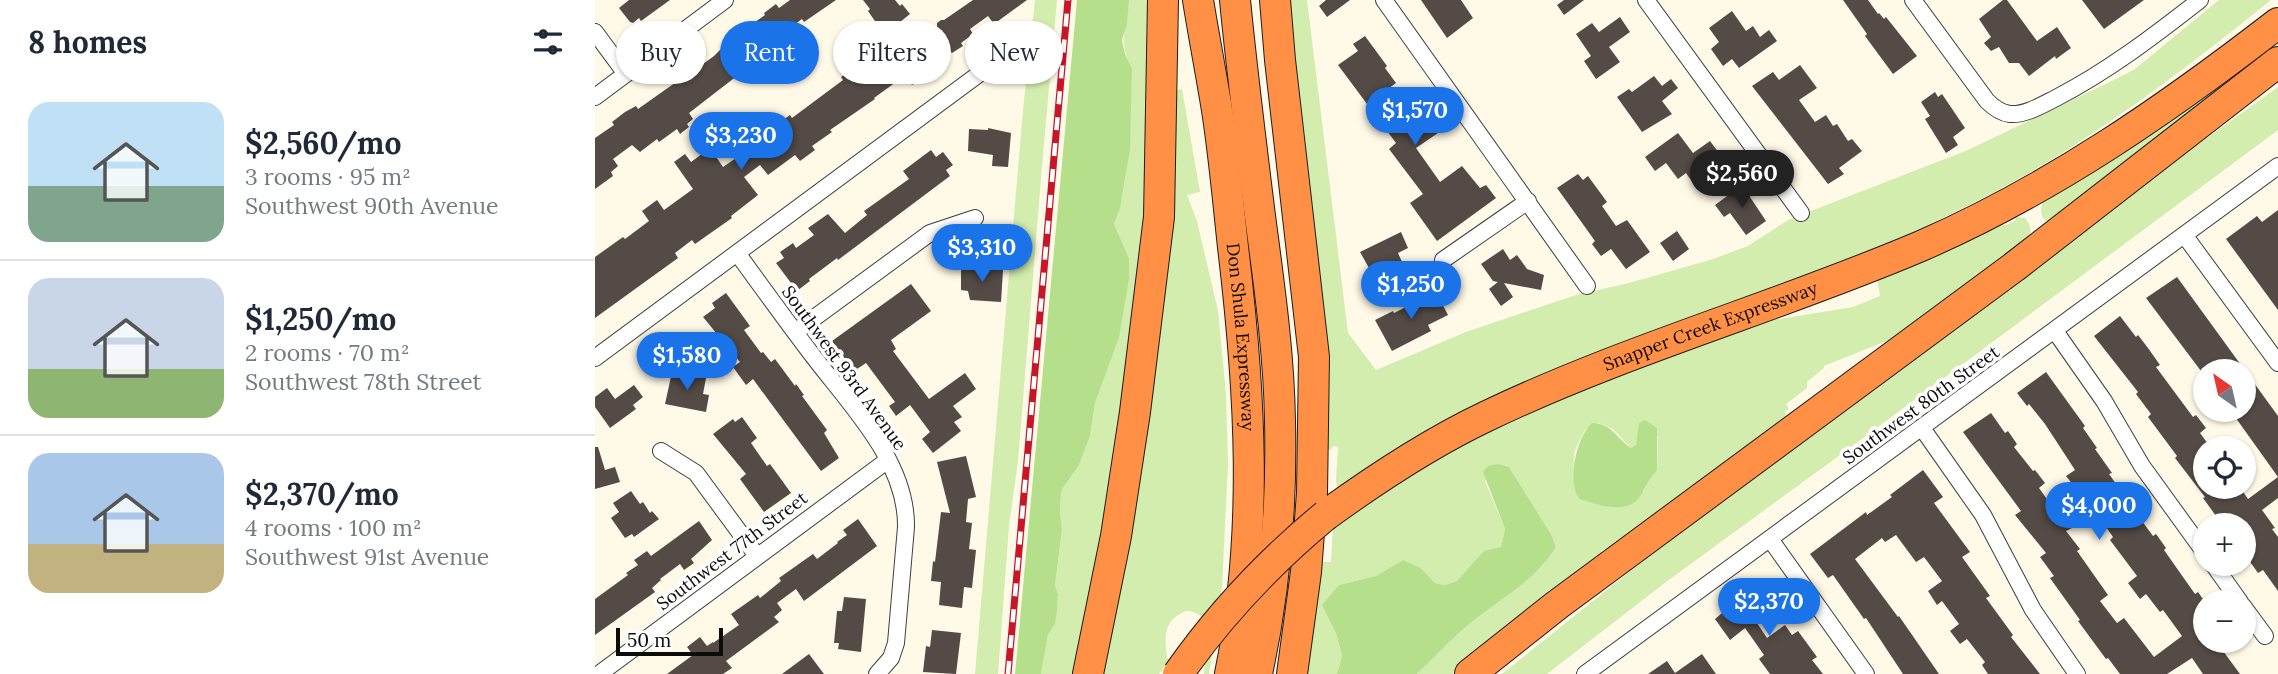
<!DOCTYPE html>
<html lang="en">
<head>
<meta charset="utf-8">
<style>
	body { margin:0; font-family:Lora,serif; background:#f6f6f7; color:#1f2937; height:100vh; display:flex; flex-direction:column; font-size:26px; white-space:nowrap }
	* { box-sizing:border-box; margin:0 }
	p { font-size:23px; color:#747a83 }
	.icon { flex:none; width:38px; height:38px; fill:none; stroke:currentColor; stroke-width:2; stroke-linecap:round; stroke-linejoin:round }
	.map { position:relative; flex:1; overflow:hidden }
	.details { display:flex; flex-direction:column; background:#fff; width:595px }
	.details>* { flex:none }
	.hud { position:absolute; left:21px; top:21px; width:665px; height:63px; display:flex; gap:14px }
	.needle { width:46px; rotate:326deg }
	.buttons { position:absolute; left:1598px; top:359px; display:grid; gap:14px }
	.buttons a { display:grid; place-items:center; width:63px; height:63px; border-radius:50%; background:#fff; box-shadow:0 2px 5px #0004; font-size:35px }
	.scale { position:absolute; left:21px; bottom:18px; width:107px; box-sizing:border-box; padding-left:7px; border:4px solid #0b0b0b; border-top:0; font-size:19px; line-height:24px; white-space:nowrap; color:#0b0b0b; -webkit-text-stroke:5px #fff; paint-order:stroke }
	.price { position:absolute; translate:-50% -60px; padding:0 16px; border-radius:24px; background:#1a73e8; color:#fff; font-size:23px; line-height:46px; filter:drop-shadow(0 2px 4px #0008) }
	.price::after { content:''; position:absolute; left:50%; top:42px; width:21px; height:16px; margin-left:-10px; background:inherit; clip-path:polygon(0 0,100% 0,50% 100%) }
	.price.on { background:#222; color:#fff }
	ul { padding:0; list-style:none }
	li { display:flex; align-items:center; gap:21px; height:175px; padding:0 28px }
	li+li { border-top:2px solid #e0e1e3 }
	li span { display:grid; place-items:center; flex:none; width:196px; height:140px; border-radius:21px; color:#555 }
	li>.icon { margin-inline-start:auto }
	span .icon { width:84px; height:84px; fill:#fffc; stroke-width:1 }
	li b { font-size:30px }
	h2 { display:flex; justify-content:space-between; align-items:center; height:84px; padding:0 28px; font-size:30px }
	.pill { padding:0 24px; border-radius:32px; background:#fff; box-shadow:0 2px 5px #0004; font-size:24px; line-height:63px }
	.pill.on { background:#1a73e8; color:#fff }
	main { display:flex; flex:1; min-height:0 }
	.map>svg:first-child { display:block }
</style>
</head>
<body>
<main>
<section class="details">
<h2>8 homes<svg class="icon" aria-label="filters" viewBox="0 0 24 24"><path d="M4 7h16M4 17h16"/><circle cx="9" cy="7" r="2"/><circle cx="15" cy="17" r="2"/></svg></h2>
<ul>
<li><span style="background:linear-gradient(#bfe0f5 60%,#7fa58c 0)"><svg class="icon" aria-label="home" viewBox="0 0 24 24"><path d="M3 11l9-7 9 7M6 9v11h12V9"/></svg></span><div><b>$2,560/mo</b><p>3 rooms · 95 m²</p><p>Southwest 90th Avenue</p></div></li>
<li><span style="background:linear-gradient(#c9d6e8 65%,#8fb573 0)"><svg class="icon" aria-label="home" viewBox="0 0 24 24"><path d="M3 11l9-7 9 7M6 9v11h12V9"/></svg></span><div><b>$1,250/mo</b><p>2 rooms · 70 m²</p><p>Southwest 78th Street</p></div></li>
<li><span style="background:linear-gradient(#a9c7e8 65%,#c2b280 0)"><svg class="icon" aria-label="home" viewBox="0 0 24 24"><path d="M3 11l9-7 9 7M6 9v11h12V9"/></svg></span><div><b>$2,370/mo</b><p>4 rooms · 100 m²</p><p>Southwest 91st Avenue</p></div></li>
</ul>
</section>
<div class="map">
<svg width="1683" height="674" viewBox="0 0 1683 674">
	<rect width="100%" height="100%" fill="#fff9e8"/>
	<path fill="#d2edae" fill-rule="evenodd" d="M 440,0 L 462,0 L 447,166 L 423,461 L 414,526 L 403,674 L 380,674 L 428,110 Z
		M 534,0 L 559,0 L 548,272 L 484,674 L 446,674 L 453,635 L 460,624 L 463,594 L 460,585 L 467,530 L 465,512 L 466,494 L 468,488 L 484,465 L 495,436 L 500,403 L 511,370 L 534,258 L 519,224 C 537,177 534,118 537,68 C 522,40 532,30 534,0 Z
		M 686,0 L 712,0 L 753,333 L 781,370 L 871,332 L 981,295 L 1034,283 L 1115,260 L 1153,246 L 1193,220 L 1373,150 L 1521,79 L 1540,69 L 1624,0 L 1676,0 C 1585,73 1493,144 1388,198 C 1241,274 1079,326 925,385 C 860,413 801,448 742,488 L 741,480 L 743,447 L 738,446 L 736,450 L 728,448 Z
		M 1641,75 L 1625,91 L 1455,223 C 1444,219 1445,208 1449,199 Z
		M 1683,87 L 1683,130 L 1260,444 L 1071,582 L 952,674 L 907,674 L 1053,557 L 1254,409 L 1598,148 Z
		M 587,89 L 605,192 L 592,195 L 602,221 L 623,311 L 631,394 L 633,464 L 627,587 L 614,674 L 609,674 C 610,662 613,626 606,617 C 602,612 596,611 591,611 C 567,621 570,637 572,658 L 574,660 L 564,674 L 505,674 L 580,91 Z
		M 1421,217 L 1430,218 C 1437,226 1437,232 1432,241 L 1299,338 L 1229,366 L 1229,368 L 1212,382 L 1212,388 L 1191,404 L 1194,409 L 1190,411 L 1191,420 L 1024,542 L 1006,551 L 1009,555 L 909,631 L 857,674 L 822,674 C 840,657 858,637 877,622 C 906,599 942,579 961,547 L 956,534 L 914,467 L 904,464 L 890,481 L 910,529 L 906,548 L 862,581 L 850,585 L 840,583 L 826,568 L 808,560 L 781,576 L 744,585 L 741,633 L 747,656 L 742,674 L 708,674 L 722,562 L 736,562 L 738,525 L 821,469 L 912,422 L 1033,371 L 1178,320 L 1258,307 L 1285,296 L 1282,278 L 1395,228 L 1414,224 L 1421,220 ZM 1004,423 L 1018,429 L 1036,448 L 1063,436 L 1062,471 L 1053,480 L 1049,491 L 1014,506 L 984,499 C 978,489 978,470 979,458 C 979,449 986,438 990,430 Z"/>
	<path fill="#b6df8c" d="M 482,0 L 534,0 L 532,24 L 527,40 L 530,54 L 537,68 L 535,150 L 525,208 L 519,224 L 534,258 L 534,279 L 524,337 L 500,403 L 495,436 L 484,465 L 468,488 L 466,494 L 465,512 L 467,530 L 460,585 L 463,594 L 462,610 L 460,624 L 453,635 L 446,674 L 420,674 Z
		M 1050,420 L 1062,428 L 1062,471 C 1051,481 1051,489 1043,499 C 1028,515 1002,504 984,499 C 972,480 981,438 997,423 C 1017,423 1022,439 1036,448 L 1041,445 L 1044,423 Z
		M 904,464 L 914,467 L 956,534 L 961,547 C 942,579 906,599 877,622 C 858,637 840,657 822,674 L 742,674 L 747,656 L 741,633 L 727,605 L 744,585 L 781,576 L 808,560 L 826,568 L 840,583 L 850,585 L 862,581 L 889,551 L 906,547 L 910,529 L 888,472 L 893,466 Z"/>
	<path fill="#544b46" d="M 34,0 L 75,0 L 46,21 L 44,18 L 38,23 L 35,22 L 24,8 Z
		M 195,0 L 241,0 L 209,22 L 207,19 L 152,59 L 156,65 L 94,113 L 98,119 L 92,124 L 94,127 L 85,134 L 82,129 L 64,142 L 62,139 L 45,152 L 37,145 L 18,159 L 23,166 L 16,172 L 18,176 L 0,189 L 0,138 L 19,125 L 17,122 L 30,112 L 41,106 L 43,109 L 84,80 L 82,77 L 94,69 L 97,72 L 119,56 L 127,48 L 126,46 L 170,15 L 169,13 L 181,4 L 184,8 Z
		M 268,0 L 300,0 L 305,6 L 307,4 L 315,14 L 305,22 L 301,33 L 289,33 L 273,44 L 301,82 L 279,98 L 280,99 L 235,130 L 237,132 L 217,146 L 220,150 L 205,161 L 200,155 L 173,175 L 165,165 L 149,177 L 163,195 L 136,216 L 137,218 L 100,244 L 97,240 L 80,253 L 83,258 L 0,318 L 0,257 L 28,237 L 30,239 L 54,221 L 47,211 L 62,200 L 69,210 L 98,189 L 79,162 L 90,154 L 96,162 L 115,148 L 128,167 L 182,130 L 180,126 L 195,115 L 197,118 L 248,80 L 246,77 L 254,71 L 255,65 L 264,58 L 260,53 L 254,57 L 249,50 L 282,24 L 273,11 L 275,9 Z
		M 378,0 L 432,0 L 399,24 L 393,16 L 375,29 L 378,34 L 366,43 L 368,46 L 357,53 L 354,50 L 326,74 L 328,76 L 317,85 L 310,75 L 303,80 L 301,56 L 342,27 L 342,23 L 346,20 L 349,20 Z
		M 731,0 L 755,0 L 732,17 L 724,6 Z
		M 826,0 L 866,0 L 878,18 L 852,38 Z
		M 969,0 L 989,0 L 969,15 L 962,5 Z
		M 1248,0 L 1273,0 L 1283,14 L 1284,13 L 1289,19 L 1291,17 L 1322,56 L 1298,74 L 1270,36 L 1272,34 Z
		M 1408,0 L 1412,0 L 1442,41 L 1462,27 L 1476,48 L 1461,59 L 1460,56 L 1434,76 L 1424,63 L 1414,63 L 1404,47 L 1396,51 L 1389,43 L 1396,37 L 1384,19 Z
		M 1487,0 L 1549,0 L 1509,29 Z
		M 1137,11 L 1151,31 L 1158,26 L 1165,37 L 1174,30 L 1182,41 L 1144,68 L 1137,59 L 1128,66 L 1116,49 L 1124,42 L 1114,28 Z
		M 1025,17 L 1035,32 L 1014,47 L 1025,62 L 1001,79 L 989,61 L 996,56 L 981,34 L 997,23 L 1004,32 Z
		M 770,36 L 792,66 L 790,68 L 801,83 L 790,91 L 807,112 L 819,103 L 843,133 L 821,148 L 845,182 L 867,166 L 885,188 L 891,185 L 901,198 L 842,241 L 815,203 L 828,194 L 794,149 L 801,143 L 743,65 L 763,51 L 758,44 Z
		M 1205,65 L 1222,88 L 1204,100 L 1220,122 L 1231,115 L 1238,126 L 1242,124 L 1253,141 L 1257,139 L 1267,151 L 1244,168 L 1249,174 L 1233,184 L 1157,86 L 1178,72 L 1184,80 Z
		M 1059,76 L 1067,86 L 1076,79 L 1083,88 L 1067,101 L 1077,114 L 1047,132 L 1022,97 L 1034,89 L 1037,92 Z
		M 1340,92 L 1343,97 L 1347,94 L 1370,128 L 1358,137 L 1363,145 L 1351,153 L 1330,119 L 1335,116 L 1326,102 Z
		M 393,128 L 416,133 L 413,167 L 397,166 L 398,155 L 373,151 L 374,129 L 393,130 Z
		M 1083,133 L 1098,153 L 1115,141 L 1124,153 L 1110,163 L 1120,177 L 1102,189 L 1091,173 L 1083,179 L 1071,163 L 1060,171 L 1050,157 Z
		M 336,150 L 341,157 L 348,152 L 358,165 L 351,170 L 355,176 L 243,260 L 242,258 L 214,279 L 215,281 L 202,291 L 181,263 L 189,258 L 185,252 L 198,243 L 201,248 L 219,235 L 213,228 L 233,214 L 250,233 L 272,215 L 269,211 L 314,179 L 308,171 Z
		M 983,174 L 988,180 L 993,176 L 1012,202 L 1007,206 L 1021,226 L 1032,220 L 1055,252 L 1031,269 L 1016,249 L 1006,256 L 997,244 L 1000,241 L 962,188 Z
		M 1147,185 L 1171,221 L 1151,235 L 1135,213 L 1129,217 L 1120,205 Z
		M 1683,210 L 1683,310 L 1631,239 L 1662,216 L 1667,222 Z
		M 1082,231 L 1094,249 L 1078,261 L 1065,243 Z
		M 806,232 L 813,248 L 803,253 L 808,264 L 779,277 L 765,252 Z
		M 908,249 L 915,260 L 922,255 L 932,269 L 949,275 L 946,290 L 909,283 L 918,297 L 906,306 L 894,289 L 903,282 L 898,281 L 886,264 Z
		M 366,267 L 408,270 L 406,302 L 375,300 L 373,291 L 366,290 Z
		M 1582,277 L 1683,416 L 1683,498 L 1667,510 L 1680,528 L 1677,529 L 1683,537 L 1683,591 L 1668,570 L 1663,573 L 1651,556 L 1654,554 L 1648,546 L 1648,525 L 1631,525 L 1623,514 L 1621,516 L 1608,498 L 1610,497 L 1580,458 L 1582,456 L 1553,417 L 1556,414 L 1541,394 L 1543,392 L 1499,336 L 1525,316 L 1541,337 L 1543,335 L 1553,348 L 1565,365 L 1561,367 L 1598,417 L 1601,415 L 1611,428 L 1605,433 L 1616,448 L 1610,448 L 1610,486 L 1644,486 L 1653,499 L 1683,477 L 1638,414 L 1644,410 L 1648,410 L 1648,371 L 1606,371 L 1551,298 Z
		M 316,284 L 336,311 L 296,340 L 301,349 L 298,351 L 334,399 L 370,373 L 381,389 L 358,406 L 367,417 L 359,422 L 366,431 L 338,453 L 327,439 L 335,432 L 315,405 L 301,416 L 294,406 L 300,402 L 271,363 L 259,371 L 237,341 Z
		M 841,292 L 853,315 L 833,325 L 836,331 L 797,351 L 780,320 L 798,311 L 799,313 Z
		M 131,293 L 155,326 L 149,330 L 166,353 L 168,352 L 176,362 L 180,359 L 200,386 L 201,384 L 209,395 L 207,396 L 232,430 L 229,433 L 244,458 L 226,471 L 158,379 L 151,385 L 138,367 L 145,362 L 108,317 L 120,308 L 117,303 Z
		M 77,372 L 111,378 L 108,394 L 114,395 L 111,412 L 70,404 Z
		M 1451,372 L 1490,426 L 1488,428 L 1502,448 L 1500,449 L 1517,473 L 1514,474 L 1529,495 L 1532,494 L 1544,511 L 1541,513 L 1558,536 L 1561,534 L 1571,548 L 1569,550 L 1600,594 L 1603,592 L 1610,602 L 1610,640 L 1620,640 L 1645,674 L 1608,674 L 1597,658 L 1572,674 L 1525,674 L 1513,658 L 1511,659 L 1483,621 L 1485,620 L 1455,578 L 1459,576 L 1445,557 L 1451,553 L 1420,515 L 1426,511 L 1368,432 L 1396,413 L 1410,433 L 1413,431 L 1422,444 L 1419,447 L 1438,471 L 1440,470 L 1450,483 L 1444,488 L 1464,516 L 1466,514 L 1477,528 L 1471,531 L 1485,549 L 1482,551 L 1513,595 L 1505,601 L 1522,623 L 1529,618 L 1559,657 L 1587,636 L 1568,610 L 1565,612 L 1551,594 L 1545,599 L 1533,583 L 1542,576 L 1515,540 L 1518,537 L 1503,515 L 1485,490 L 1483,491 L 1471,476 L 1480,470 L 1450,424 L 1434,404 L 1432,406 L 1422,393 Z
		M 39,385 L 48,397 L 38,405 L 41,409 L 15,428 L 0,407 L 0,397 L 12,388 L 20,399 Z
		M 147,417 L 162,438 L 156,443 L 172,466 L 175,464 L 196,493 L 169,512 L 145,479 L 151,474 L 118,434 L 138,419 L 140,422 Z
		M 0,447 L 3,447 L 10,470 L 20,467 L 25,482 L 0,489 Z
		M 371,456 L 381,497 L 373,499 L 371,522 L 377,523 L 374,549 L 381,550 L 377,588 L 369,587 L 367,608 L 344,605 L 346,582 L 336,581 L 338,561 L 340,562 L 346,512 L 355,513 L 342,462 Z
		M 1328,470 L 1348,497 L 1339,503 L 1375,552 L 1367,557 L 1395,596 L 1391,598 L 1418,635 L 1416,637 L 1445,674 L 1393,674 L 1387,665 L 1390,662 L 1372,639 L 1365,644 L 1355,631 L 1364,624 L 1347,601 L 1342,605 L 1333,591 L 1347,581 L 1329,557 L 1321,562 L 1301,535 L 1290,542 L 1287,538 L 1260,559 L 1303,617 L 1304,616 L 1344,674 L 1308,674 L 1271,618 L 1269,619 L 1238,575 L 1233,578 L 1215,554 L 1271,512 L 1272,515 L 1297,497 L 1295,495 Z
		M 36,491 L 45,504 L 48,502 L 55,513 L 57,511 L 64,519 L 39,537 L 37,534 L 30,538 L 16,518 L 24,512 L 18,503 Z
		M 263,519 L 282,546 L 209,601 L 201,589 L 182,603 L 187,610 L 179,617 L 184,622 L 131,661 L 137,668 L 128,674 L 72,674 L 98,655 L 92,647 L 105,637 L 112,646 L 118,642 L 118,643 L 144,625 L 136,614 L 163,595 L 165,598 L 186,581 L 184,578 L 218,554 L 222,559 L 243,543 L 242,542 L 252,535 L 248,530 Z
		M 104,521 L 117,540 L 96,559 L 99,563 L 89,570 L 85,564 L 65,579 L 66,580 L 57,588 L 60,592 L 0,635 L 0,599 L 33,575 L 31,573 L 43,565 L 39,560 L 52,551 L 56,556 Z
		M 1165,588 L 1176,604 L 1158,617 L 1172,638 L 1190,625 L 1197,635 L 1203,631 L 1222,657 L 1217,660 L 1228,674 L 1175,674 L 1164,659 L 1169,655 L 1150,628 L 1135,640 L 1120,619 L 1147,596 L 1149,599 Z
		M 249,597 L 271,599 L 266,652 L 243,649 L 244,643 L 239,643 L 242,611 L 247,611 Z
		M 337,630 L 366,633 L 361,674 L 328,672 L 331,646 L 335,647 Z
		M 214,654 L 229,674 L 187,674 Z
		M 1107,654 L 1121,674 L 1053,674 L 1072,661 L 1080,673 Z"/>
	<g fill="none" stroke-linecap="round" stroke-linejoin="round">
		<g stroke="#3e3e3e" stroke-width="18">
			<path id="minor" d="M 789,0 L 992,286
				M 1051,0 L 1206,213
				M 1318,0 L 1392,101 C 1398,107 1406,113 1415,114 C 1431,115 1447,105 1461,98 C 1513,71 1559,36 1605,0
				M 0,32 L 31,74
				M 0,97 L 130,0
				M 1590,236 L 1683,363
				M 142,253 C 167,287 192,322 218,356 C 255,405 312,461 311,527 L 301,643 L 296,658 L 282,674
				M 848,260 L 933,201
				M 1460,331 L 1509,401 L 1547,466 L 1610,553
				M 200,332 L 335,233 L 380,218
				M 0,358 L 434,37
				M 1327,428 L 1388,515 L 1438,610 L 1482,674
				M 66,451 L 101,473 L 162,556
				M 1175,539 L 1271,674
				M 1618,564 L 1645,602
				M 1648,606 L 1670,636
				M 4,674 L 293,460
				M 990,674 L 1683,166"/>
		</g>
		<g stroke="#1c1c1c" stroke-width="32">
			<g id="motorway">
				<path id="s1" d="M 603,0 C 609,37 616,73 622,110 C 629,155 633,201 638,247 C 655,389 664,533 635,674"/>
				<path d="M 640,0 C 647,72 656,144 665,216 C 674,284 684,353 685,421 C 687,506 680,591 662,674"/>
				<path d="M 680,0 L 685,60 L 719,357 L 717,493 L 711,572 L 697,674"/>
				<path id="s2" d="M 731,515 C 782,478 835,443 892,416 C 1032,349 1183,307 1326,246 C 1455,190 1572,109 1683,23"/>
				<path d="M 493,674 L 521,536 L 540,412 L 564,217 L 568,0"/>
				<path d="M 875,674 L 962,605 L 1419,267 L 1683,62"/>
			</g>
		</g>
		<use href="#minor" stroke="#fff" stroke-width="16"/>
		<use href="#motorway" stroke="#ff9046" stroke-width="30"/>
		<g stroke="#c71629" stroke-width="7">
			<path id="rail" d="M 413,674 L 473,0"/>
		</g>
		<use href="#rail" stroke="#fff" stroke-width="4.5" stroke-dasharray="13" stroke-linecap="butt"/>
		<g stroke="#1c1c1c" stroke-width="32" stroke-linecap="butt">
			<path id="motorway-bridge" d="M 583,674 C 625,614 674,562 731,515"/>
		</g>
		<use href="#motorway-bridge" stroke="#ff9046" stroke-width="30"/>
	</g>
	<g text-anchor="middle" stroke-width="7" stroke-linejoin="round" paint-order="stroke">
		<g font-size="18" fill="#0b0b0b" stroke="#fff">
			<text dy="6" stroke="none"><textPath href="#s2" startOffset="430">Snapper Creek Expressway</textPath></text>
			<text dy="6" stroke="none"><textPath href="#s1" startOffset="340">Don Shula Expressway</textPath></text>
			<text transform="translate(249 368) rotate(54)" y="6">Southwest 93rd Avenue</text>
			<text transform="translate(1326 405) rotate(-36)" y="6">Southwest 80th Street</text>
			<text transform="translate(137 551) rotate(-37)" y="6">Southwest 77th Street</text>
		</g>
	</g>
</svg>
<div class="buttons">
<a><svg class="needle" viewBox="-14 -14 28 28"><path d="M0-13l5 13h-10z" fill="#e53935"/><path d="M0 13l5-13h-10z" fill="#747a83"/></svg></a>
<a><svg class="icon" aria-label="locate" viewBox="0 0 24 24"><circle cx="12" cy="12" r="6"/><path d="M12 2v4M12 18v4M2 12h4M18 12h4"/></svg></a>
<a>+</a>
<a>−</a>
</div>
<div class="scale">50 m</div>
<b class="price" style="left:820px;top:147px">$1,570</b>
<b class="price" style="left:146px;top:172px">$3,230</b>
<b class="price on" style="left:1147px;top:210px">$2,560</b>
<b class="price" style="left:387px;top:284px">$3,310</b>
<b class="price" style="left:816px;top:321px">$1,250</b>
<b class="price" style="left:92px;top:392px">$1,580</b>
<b class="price" style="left:1504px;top:542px">$4,000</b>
<b class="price" style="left:1174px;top:638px">$2,370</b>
<div class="hud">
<a class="pill">Buy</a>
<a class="pill on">Rent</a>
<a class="pill">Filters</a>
<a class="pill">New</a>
</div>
</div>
</main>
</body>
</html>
